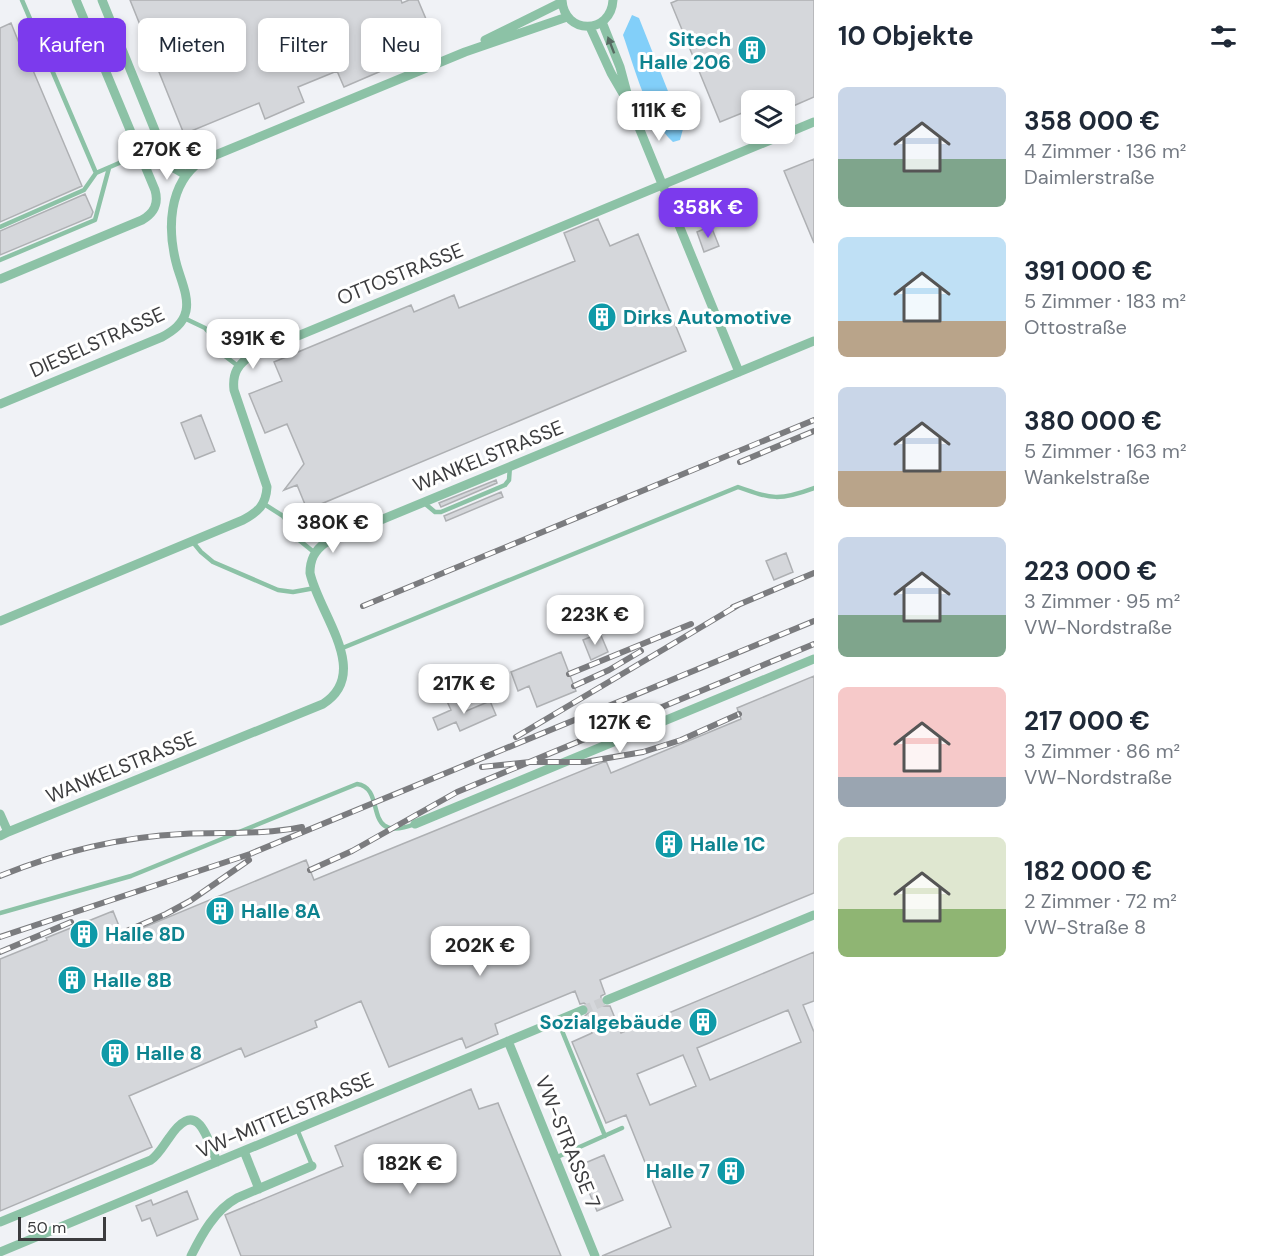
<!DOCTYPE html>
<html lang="de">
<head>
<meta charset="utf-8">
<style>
	body { margin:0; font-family:"DM Sans",sans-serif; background:#f6f6f7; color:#1f2937; height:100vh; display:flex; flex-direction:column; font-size:22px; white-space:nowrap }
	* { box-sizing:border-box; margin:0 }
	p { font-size:20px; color:#747a83 }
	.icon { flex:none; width:33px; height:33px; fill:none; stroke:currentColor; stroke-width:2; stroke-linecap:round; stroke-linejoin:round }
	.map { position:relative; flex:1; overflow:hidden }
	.panel { display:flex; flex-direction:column; background:#fff; width:450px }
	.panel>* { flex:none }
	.guide { position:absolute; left:18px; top:18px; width:570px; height:54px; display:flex; gap:12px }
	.controls { position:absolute; left:741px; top:90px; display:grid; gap:12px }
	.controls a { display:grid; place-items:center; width:54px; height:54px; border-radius:9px; background:#fff; box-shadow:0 3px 9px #0003; font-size:30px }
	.scale { position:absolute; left:18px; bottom:15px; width:88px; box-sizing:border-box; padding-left:6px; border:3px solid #3c3c3e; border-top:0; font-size:16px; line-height:21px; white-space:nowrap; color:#3c3c3e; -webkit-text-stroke:4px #fff; paint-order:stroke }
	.price { position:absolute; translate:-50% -51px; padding:0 14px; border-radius:12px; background:#fff; color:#222; font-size:20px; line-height:39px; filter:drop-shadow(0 2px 3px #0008) }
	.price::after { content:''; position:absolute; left:50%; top:36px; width:18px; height:14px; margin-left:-9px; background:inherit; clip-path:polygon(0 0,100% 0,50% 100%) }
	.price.active { background:#7c3aed; color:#fff }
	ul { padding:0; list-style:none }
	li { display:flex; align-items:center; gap:18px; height:150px; padding:0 24px }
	li span { display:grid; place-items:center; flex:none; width:168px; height:120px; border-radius:9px; color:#555 }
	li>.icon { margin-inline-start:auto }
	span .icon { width:72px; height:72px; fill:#fffc; stroke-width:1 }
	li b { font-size:26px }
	h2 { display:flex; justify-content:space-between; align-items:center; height:72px; padding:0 24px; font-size:26px }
	.chip { padding:0 21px; border-radius:9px; background:#fff; box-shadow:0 3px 9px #0003; font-size:21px; line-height:54px }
	.chip.active { background:#7c3aed; color:#fff }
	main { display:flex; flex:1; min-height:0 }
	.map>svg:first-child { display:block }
</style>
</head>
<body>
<main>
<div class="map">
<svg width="814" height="1256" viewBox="0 0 814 1256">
	<rect width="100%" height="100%" fill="#f0f2f6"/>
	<path fill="#82cff9" d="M 632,15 L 639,18 L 683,129 L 680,140 L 673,142 C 647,118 635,69 623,35 Z"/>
	<path fill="#d5d7db" stroke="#aeb0b3" stroke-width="1.5" fill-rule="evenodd" d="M 130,0 L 401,0 L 402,3 L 409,0 L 418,0 L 431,31 L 416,38 L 423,53 L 344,87 L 337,71 L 298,87 L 304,102 L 265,119 L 259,103 L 184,134 Z
		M 678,0 L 814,0 L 814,97 L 784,110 L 784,100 L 781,100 L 779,97 L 772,100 L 752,100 L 752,109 L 720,122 L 671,3 Z
		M 11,23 L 19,43 L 21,42 L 82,186 L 0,222 L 0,28 Z
		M 814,159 L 814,243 L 784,171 Z
		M 85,194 L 93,212 L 91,217 L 0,255 L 0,231 Z
		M 598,219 L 610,246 L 638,234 L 686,351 L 321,504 L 325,513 L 311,519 L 297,485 L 284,490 L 304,464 L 287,424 L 265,433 L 249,394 L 282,381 L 274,362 L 411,305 L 414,312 L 454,295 L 459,308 L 575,261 L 564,233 Z
		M 711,226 L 719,246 L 704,252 L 697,232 Z
		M 201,415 L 215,451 L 195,459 L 181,423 Z
		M 496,480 L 497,483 L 441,507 L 439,503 Z
		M 501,492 L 503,497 L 446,521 L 444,516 Z
		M 786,553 L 793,572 L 774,580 L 766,561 Z
		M 600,633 L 608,652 L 591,660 L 583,640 Z
		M 561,652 L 576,691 L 537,707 L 529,686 L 518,691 L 511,672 Z
		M 814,676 L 814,893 L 600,980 L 605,994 L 601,996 L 601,1002 L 603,1006 L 610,1006 L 621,1033 L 814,952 L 814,1001 L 803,1005 L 814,1032 L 814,1256 L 602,1256 L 671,1227 L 626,1115 L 606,1123 L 572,1042 L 592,1033 L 585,1016 L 590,1011 L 589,1007 L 584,1003 L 580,1004 L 575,991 L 495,1024 L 498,1034 L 466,1048 L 462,1038 L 389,1067 L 361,1001 L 315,1021 L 317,1027 L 245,1057 L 241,1048 L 129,1096 L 152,1147 L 0,1211 L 0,959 L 47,940 L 46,938 L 113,911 L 123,936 L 306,860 L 314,880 L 606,761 L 611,773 L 741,719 L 737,708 ZM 788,1010 L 801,1042 L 710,1080 L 697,1048 ZM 683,1055 L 696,1086 L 650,1105 L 637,1074 Z
		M 457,694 L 464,712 L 490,701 L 496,715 L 460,731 L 456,722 L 438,730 L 433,718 L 451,710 L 446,699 Z
		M 602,715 L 605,724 L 593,729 L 590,720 Z
		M 471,1089 L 479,1109 L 498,1103 L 561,1256 L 241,1256 L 225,1215 L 343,1166 L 335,1146 Z
		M 604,1155 L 623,1200 L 597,1211 L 578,1166 Z
		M 187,1191 L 198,1219 L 157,1236 L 150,1218 L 142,1221 L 136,1206 L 151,1200 L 153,1205 Z"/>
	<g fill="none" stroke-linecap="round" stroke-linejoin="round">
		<path stroke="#ccced1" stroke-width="9" stroke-dasharray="9 4.5" stroke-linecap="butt" d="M 583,1010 L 607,1000"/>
		<path stroke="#8cc2a6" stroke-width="4.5" d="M 22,0 L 96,173 L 140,154
			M 0,227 L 84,190 L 96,173
			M 0,260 L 95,220 L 109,168
			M 184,318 L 205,328 L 213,337 L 221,353 L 238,366
			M 423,502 L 435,512 L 441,512 L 505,485 L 509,480 L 510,466
			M 264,504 L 283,516 L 299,540 L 315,553
			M 192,541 L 201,552 L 213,562 L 278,590 L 293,592 L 315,588
			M 340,649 L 738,487 C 772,499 779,501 814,488
			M 0,913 L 131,876 L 357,784 C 388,788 360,845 415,824
			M 558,1021 L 605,1136
			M 297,1129 L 312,1165
			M 555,1158 L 622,1128"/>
		<path stroke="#8cc2a6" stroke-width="9" d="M 102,0 L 169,165 L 186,175
			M 562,0 C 564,35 611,35 613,0
			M 602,22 L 620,67 L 631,108 L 739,372
			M 590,27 L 611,73 L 625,97
			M 485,40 L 562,2
			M 0,279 L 142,220 C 154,213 159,204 155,190 L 76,0
			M 0,404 L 162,337 C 173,331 183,324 186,311 C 189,297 181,280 177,266 C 167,230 168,184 201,161 L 465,52 L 567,17
			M 0,621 L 243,520 C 258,512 266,505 267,487 L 234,390 C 232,373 238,364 252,355 L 814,122
			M 0,814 L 8,832 L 0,836
			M 415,824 L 814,659
			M 8,832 L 323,704 C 372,673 319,614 310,573 C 310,560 314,551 325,543 L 814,341
			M 607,1000 L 814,915
			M 508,1041 L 595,1256
			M 244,1151 L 259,1189
			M 0,1222 L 151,1160 C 159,1154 163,1146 169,1138 C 197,1096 207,1137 217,1162
			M 0,1252 L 583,1010
			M 191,1256 C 202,1234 215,1210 237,1198 L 312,1166"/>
		<g stroke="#7b7c7f" stroke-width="6">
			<path id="rail" d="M 740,462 L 814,431
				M 363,606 L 814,420
				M 733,607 L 814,573
				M 569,674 L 691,624
				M 574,686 L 609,670 L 641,651
				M 516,737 L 740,604
				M 482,767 L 530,762 L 585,762 L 643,752 L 681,740 L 739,714
				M 310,870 L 352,851 L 457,792 L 814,644
				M 0,876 C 59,852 120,837 183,834 C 224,832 262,835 302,827
				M 122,933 L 166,914 L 190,901 L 249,860
				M 0,937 L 250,854 L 814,621
				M 0,952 L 71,922"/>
		</g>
		<use href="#rail" stroke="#fff" stroke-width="4" stroke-dasharray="11" stroke-linecap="butt"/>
	</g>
	<defs><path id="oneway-solid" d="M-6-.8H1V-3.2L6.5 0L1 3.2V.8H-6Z" transform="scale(1.5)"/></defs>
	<use fill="#586b62" href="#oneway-solid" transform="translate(611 45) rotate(-111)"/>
	<defs>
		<g id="building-disc" transform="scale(1.5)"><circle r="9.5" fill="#0f9aa8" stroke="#fff"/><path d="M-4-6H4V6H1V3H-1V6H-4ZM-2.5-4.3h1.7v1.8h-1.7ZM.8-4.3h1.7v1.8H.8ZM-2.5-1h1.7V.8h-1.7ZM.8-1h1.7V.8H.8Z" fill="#fff"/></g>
	</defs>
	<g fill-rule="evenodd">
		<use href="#building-disc" x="752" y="50"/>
		<use href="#building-disc" x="602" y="317"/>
		<use href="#building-disc" x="669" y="844"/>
		<use href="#building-disc" x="220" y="911"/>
		<use href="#building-disc" x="84" y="934"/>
		<use href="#building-disc" x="72" y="980"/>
		<use href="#building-disc" x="703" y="1022"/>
		<use href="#building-disc" x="115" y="1053"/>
		<use href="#building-disc" x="731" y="1171"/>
	</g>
	<g text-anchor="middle" stroke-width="6" stroke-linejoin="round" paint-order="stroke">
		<g font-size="20" font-weight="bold" fill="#0d838f" stroke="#fff" text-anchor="start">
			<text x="731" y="46" text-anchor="end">Sitech<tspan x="731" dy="23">Halle 206</tspan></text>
			<text x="623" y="324">Dirks Automotive</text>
			<text x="690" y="851">Halle 1C</text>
			<text x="241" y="918">Halle 8A</text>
			<text x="105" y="941">Halle 8D</text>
			<text x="93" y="987">Halle 8B</text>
			<text x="682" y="1029" text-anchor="end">Sozialgebäude</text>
			<text x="136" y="1060">Halle 8</text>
			<text x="710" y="1178" text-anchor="end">Halle 7</text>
		</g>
		<g font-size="20" fill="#3c3c3e" stroke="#fff">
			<text transform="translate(400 274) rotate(-22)" y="7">OTTOSTRASSE</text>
			<text transform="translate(97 342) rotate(-24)" y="7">DIESELSTRASSE</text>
			<text transform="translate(488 456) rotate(-22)" y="7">WANKELSTRASSE</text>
			<text transform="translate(121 767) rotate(-22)" y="7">WANKELSTRASSE</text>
			<text transform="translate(285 1115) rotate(-23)" y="7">VW-MITTELSTRASSE</text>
			<text transform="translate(568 1142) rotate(68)" y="7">VW-STRASSE 7</text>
		</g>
	</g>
</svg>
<div class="controls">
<a><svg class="icon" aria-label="layers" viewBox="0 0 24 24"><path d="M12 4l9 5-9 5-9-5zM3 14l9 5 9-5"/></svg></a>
</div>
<div class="scale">50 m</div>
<b class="price" style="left:659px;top:142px">111K €</b>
<b class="price" style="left:167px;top:181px">270K €</b>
<b class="price active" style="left:708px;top:239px">358K €</b>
<b class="price" style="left:253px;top:370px">391K €</b>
<b class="price" style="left:333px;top:554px">380K €</b>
<b class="price" style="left:595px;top:646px">223K €</b>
<b class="price" style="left:464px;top:715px">217K €</b>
<b class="price" style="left:620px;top:754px">127K €</b>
<b class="price" style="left:480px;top:977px">202K €</b>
<b class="price" style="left:410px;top:1195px">182K €</b>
<div class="guide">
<a class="chip active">Kaufen</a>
<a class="chip">Mieten</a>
<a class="chip">Filter</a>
<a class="chip">Neu</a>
</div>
</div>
<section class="panel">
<h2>10 Objekte<svg class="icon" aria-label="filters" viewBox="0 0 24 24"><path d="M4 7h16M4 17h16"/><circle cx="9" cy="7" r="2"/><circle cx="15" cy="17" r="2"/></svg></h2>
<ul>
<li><span style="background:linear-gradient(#c9d6e8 60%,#7fa58c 0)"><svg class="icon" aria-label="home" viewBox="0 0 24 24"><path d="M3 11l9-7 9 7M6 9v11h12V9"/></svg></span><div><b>358 000 €</b><p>4 Zimmer · 136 m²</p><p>Daimlerstraße</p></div></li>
<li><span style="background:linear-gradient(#bfe0f5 70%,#b9a48a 0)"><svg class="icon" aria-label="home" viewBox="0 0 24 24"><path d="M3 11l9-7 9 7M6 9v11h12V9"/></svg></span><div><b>391 000 €</b><p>5 Zimmer · 183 m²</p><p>Ottostraße</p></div></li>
<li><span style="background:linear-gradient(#c9d6e8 70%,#b9a48a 0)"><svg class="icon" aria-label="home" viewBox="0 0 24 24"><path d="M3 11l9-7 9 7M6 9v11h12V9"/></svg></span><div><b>380 000 €</b><p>5 Zimmer · 163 m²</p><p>Wankelstraße</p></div></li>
<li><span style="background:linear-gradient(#c9d6e8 65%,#7fa58c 0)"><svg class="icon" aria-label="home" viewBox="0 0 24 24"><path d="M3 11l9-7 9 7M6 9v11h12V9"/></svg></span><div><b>223 000 €</b><p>3 Zimmer · 95 m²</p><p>VW-Nordstraße</p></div></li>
<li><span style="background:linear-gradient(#f6c9c9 75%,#9aa5b1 0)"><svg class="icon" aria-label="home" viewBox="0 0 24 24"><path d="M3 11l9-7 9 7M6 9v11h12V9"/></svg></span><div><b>217 000 €</b><p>3 Zimmer · 86 m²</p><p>VW-Nordstraße</p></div></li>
<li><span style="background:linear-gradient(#dfe7d0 60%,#8fb573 0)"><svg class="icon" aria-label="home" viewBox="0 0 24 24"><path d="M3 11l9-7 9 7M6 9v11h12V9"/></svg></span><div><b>182 000 €</b><p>2 Zimmer · 72 m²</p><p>VW-Straße 8</p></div></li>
</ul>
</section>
</main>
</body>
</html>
